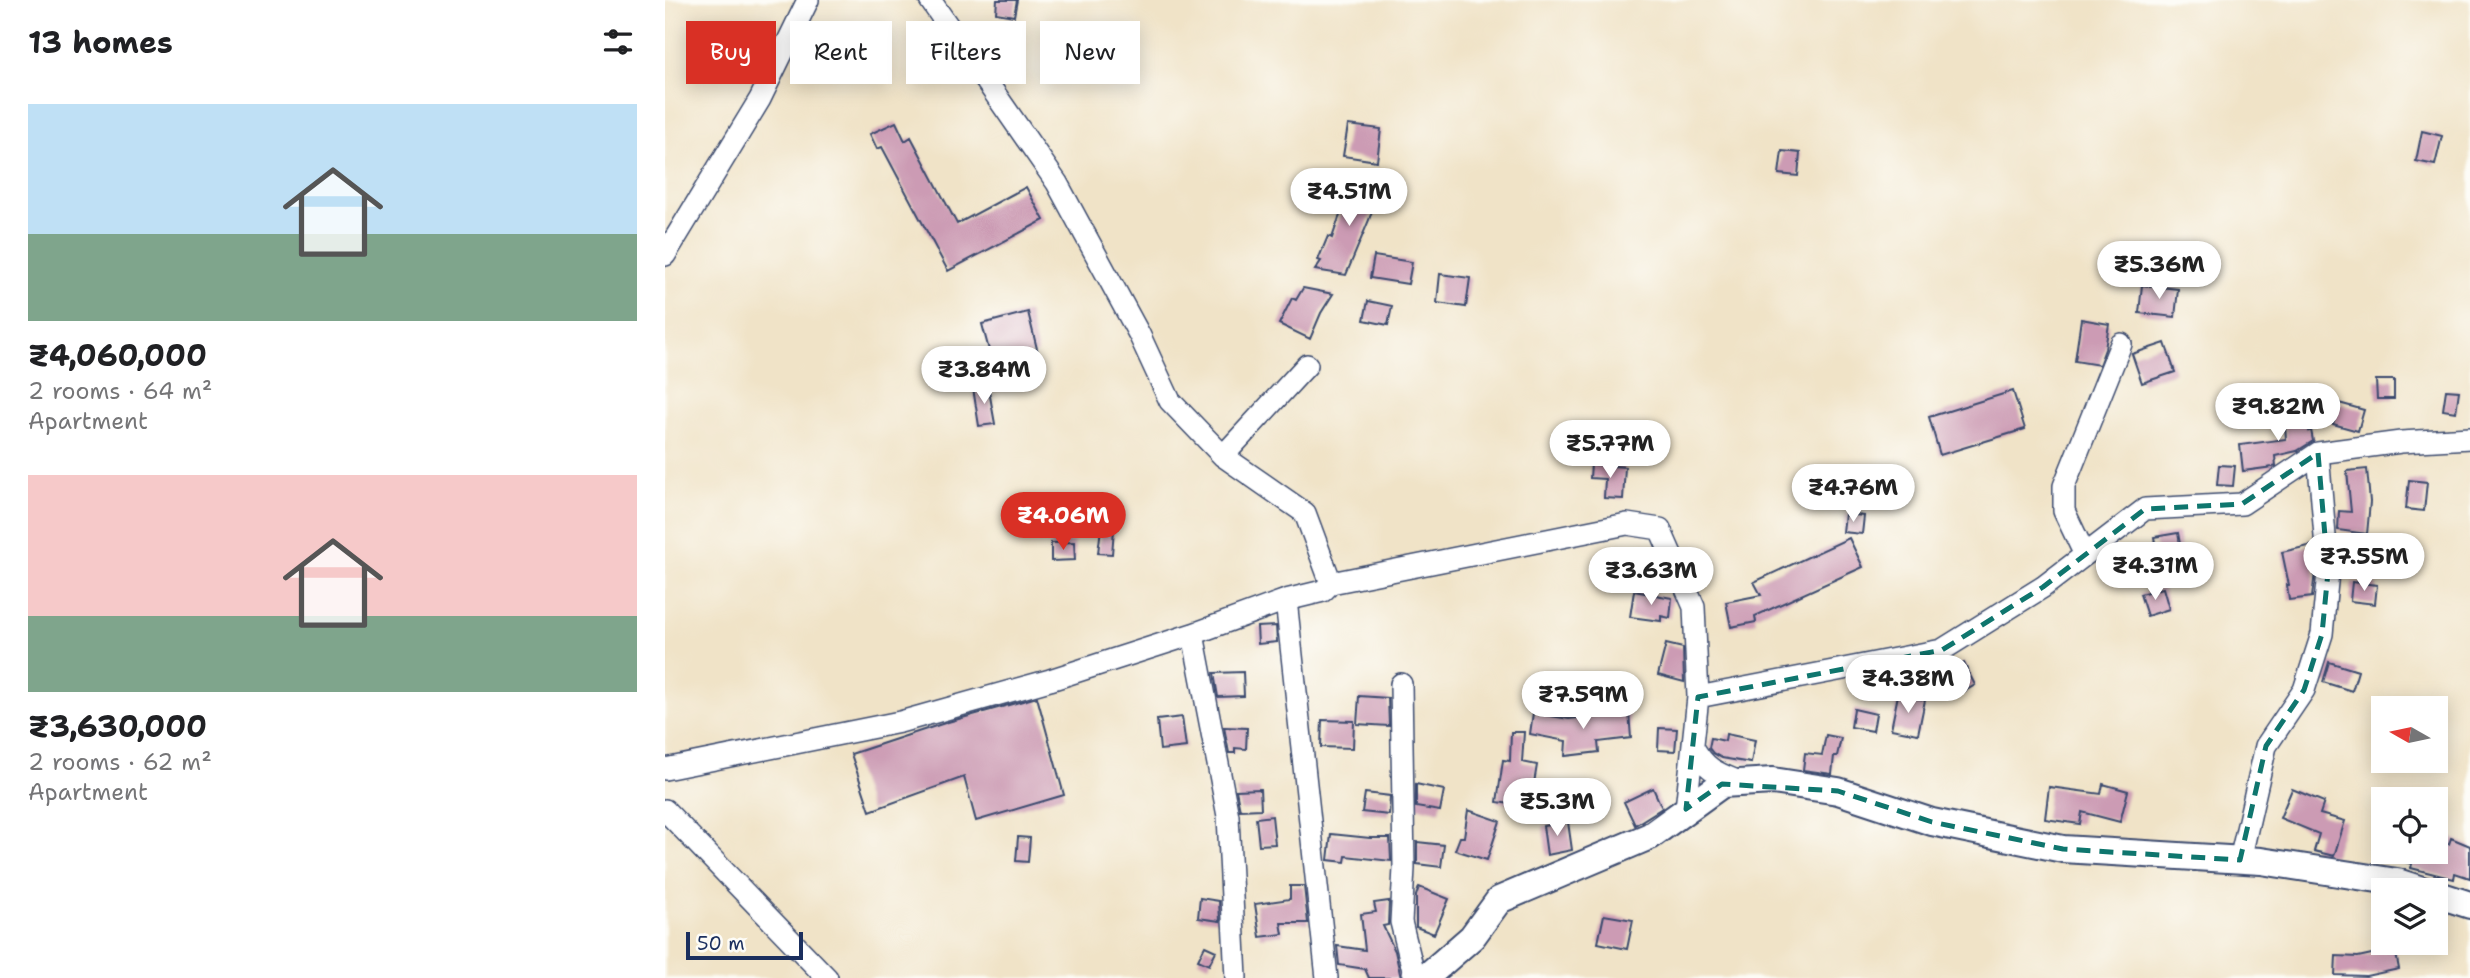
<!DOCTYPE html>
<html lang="en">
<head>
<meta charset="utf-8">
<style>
	body { margin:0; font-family:"Shantell Sans",sans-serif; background:#f6f6f6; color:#202124; height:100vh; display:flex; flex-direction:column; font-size:26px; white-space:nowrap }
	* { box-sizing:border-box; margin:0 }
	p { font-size:23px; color:#757577 }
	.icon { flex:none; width:38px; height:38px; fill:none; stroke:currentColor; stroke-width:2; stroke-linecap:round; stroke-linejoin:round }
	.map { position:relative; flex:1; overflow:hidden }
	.drawer { display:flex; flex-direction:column; background:#fff; width:665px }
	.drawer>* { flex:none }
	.hud { position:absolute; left:21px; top:21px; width:665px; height:63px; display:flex; gap:14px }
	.needle { width:46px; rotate:279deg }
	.tools { position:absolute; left:1706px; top:696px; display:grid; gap:14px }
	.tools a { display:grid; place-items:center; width:77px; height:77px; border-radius:0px; background:#fff; box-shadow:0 4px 18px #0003; font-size:35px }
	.scale { position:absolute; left:21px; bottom:18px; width:117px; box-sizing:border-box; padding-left:7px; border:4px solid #1b2f5e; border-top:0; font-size:19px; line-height:24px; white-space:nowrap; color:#1b2f5e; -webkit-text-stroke:5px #fdfcf7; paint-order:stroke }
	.price { position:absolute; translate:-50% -60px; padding:0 16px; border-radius:24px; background:#fff; color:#222; font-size:23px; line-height:46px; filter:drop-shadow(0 2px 4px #0008) }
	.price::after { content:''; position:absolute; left:50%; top:42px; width:21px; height:16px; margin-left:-10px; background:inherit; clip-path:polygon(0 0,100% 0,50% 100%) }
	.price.current { background:#d93025; color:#fff }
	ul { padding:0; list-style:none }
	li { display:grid; align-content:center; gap:14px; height:371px; padding:0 28px }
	li span { display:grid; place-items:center; height:217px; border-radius:0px; color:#555 }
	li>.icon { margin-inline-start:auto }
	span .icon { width:126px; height:126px; fill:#fffc; stroke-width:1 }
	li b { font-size:30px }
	h2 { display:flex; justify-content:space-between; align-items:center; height:84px; padding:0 28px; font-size:30px }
	.tag { padding:0 24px; border-radius:0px; background:#fff; box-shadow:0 4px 18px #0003; font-size:24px; line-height:63px }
	.tag.current { background:#d93025; color:#fff }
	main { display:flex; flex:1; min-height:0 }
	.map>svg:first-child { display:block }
</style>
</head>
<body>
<main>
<section class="drawer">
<h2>13 homes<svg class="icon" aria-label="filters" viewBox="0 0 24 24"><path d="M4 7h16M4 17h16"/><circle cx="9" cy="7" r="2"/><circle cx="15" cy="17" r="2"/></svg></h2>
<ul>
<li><span style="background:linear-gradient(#bfe0f5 60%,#7fa58c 0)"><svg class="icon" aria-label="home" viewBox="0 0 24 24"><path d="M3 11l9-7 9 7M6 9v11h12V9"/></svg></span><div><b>₹4,060,000</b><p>2 rooms · 64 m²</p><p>Apartment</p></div></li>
<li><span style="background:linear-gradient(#f6c9c9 65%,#7fa58c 0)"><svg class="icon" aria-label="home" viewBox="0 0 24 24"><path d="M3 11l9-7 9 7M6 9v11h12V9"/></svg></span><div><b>₹3,630,000</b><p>2 rooms · 62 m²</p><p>Apartment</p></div></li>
</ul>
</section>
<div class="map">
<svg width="1805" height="978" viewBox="0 0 1805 978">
	<rect width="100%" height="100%" fill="#fdfcf7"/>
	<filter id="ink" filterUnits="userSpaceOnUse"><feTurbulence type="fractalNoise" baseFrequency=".0143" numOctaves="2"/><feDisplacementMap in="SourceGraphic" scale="14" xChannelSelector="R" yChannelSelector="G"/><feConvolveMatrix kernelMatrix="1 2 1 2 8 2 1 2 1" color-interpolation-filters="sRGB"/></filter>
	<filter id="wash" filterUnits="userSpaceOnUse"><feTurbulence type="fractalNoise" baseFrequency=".00686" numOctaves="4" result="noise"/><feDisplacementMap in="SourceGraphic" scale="28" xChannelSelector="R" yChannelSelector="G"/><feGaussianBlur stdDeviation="1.57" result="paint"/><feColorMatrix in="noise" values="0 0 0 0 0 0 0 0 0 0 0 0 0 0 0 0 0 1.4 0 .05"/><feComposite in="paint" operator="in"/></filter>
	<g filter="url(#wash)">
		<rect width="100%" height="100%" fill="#f0e3c7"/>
		<g id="blocks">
			<path fill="#cc9bb4" d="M 332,0 L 352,0 L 349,16 L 331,13 Z
				M 231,122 L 240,141 L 246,137 L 292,224 L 361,187 L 379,220 L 283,271 L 217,147 L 212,149 L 205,134 Z
				M 683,125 L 716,129 L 712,161 L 678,156 Z
				M 1757,131 L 1777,136 L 1770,165 L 1751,161 Z
				M 1117,151 L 1135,153 L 1133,176 L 1114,174 Z
				M 688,177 L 715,186 L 704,220 L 681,275 L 650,270 L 656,261 L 653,260 L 663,236 L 667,238 Z
				M 709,256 L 747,262 L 743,284 L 705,278 Z
				M 775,274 L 805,278 L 801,307 L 772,303 Z
				M 1477,285 L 1513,289 L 1510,317 L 1474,313 Z
				M 638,288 L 668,294 L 656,313 L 645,339 L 614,324 L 627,298 L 631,300 Z
				M 703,301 L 727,306 L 723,325 L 699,320 Z
				M 363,312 L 373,353 L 328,365 L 317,324 Z
				M 1416,319 L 1444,324 L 1440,349 L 1434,365 L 1410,361 Z
				M 1500,343 L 1510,372 L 1477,383 L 1467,354 Z
				M 1711,380 L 1729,380 L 1729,399 L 1712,399 Z
				M 323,385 L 330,424 L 314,426 L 308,388 Z
				M 1781,390 L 1794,391 L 1791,412 L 1778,410 Z
				M 1348,391 L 1360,429 L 1275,455 L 1264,417 Z
				M 1674,403 L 1699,410 L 1693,431 L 1668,424 Z
				M 1642,410 L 1644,431 L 1646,430 L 1648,441 L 1632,451 L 1610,456 L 1611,466 L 1608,467 L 1578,471 L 1575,445 L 1621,439 L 1619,413 Z
				M 926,464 L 960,467 L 958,499 L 939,498 L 940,479 L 925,478 Z
				M 1554,465 L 1570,466 L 1568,486 L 1552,485 Z
				M 1702,469 L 1705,502 L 1702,534 L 1673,530 L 1674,511 L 1686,512 L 1682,471 Z
				M 1744,480 L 1762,482 L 1759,511 L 1741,509 Z
				M 1180,514 L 1199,516 L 1197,534 L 1178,532 Z
				M 436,528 L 449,529 L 447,554 L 433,553 Z
				M 1513,533 L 1519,567 L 1495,571 L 1489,537 Z
				M 1184,538 L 1198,567 L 1090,616 L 1091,622 L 1066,627 L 1061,602 L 1096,595 L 1089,582 Z
				M 409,542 L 410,560 L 386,561 L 386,543 Z
				M 1648,545 L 1650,572 L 1647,597 L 1624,600 L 1622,585 L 1624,585 L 1617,552 Z
				M 1687,582 L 1712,585 L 1710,604 L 1685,601 Z
				M 1498,588 L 1504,609 L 1482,616 L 1475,594 Z
				M 969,591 L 1007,598 L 1005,618 L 996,616 L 996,621 L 965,617 Z
				M 611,626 L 612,642 L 593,644 L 592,627 Z
				M 1001,644 L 1018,648 L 1019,682 L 993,675 Z
				M 1664,662 L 1693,671 L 1687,691 L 1658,682 Z
				M 1299,663 L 1310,685 L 1298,692 L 1286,670 Z
				M 578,672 L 579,696 L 553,697 L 549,673 Z
				M 1233,695 L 1260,700 L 1253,734 L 1226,729 Z
				M 694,696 L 723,698 L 724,726 L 692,724 Z
				M 372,697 L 399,795 L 311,821 L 299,777 L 205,811 L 186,754 L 283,722 Z
				M 1189,709 L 1211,714 L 1208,731 L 1186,727 Z
				M 964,712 L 966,738 L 933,742 L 934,752 L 900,756 L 901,741 L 865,734 L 868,713 L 904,719 Z
				M 517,717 L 521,747 L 495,750 L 492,720 Z
				M 657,720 L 689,721 L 688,748 L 656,747 Z
				M 559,727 L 582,728 L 581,749 L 570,748 L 570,753 L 564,753 Z
				M 994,728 L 1012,729 L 1010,751 L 993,750 Z
				M 846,732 L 859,732 L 857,762 L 872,765 L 865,807 L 832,802 L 838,760 L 845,761 Z
				M 1061,734 L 1090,740 L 1086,763 L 1057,758 L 1048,753 L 1044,748 L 1046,738 L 1060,741 Z
				M 1161,735 L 1176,738 L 1172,756 L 1169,756 L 1167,774 L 1138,770 L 1140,753 L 1157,755 Z
				M 751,784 L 779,790 L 775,811 L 751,807 Z
				M 1438,784 L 1463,791 L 1455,822 L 1417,812 L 1415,824 L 1380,819 L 1384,787 L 1436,794 Z
				M 988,788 L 997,808 L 970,825 L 959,802 Z
				M 595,789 L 596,809 L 575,810 L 571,790 Z
				M 1627,789 L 1659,802 L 1655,814 L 1680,821 L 1669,856 L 1649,851 L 1654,834 L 1615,818 Z
				M 700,793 L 725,796 L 724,815 L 697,812 Z
				M 803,810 L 835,821 L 822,860 L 790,850 L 795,837 L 799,837 Z
				M 607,816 L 610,844 L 594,845 L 591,818 Z
				M 903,822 L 907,850 L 882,855 L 878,826 Z
				M 666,834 L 705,838 L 725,838 L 726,861 L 681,856 L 680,862 L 663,860 Z
				M 353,837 L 365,838 L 363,862 L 351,861 Z
				M 1786,838 L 1805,846 L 1805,878 L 1790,873 L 1789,879 L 1746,868 L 1747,864 L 1719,856 L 1719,852 L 1771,852 L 1771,841 L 1784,844 Z
				M 752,842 L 779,845 L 776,867 L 752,864 Z
				M 625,886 L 639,886 L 643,923 L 616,923 L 618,934 L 595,937 L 590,904 L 625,899 Z
				M 754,887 L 784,899 L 769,934 L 751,927 L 751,896 Z
				M 535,898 L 554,901 L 555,921 L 533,918 Z
				M 724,901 L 723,925 L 718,926 L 730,951 L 736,978 L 704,978 L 700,969 L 674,965 L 672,946 L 700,950 L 696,914 L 711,912 L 709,903 Z
				M 939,915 L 968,920 L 962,949 L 933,943 Z
				M 540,946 L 551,951 L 544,965 L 533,960 Z
				M 1730,949 L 1734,969 L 1701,976 L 1670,975 L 1671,956 L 1693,957 Z"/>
		</g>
	</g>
	<g filter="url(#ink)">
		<use href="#blocks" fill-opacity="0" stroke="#3b4a6e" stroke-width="2"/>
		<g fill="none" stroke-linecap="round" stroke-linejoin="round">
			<g stroke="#3b4a6e" stroke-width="24">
				<path id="minor" d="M 265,0 L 392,183 L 474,334 L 505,401 L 558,456 L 640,513 L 666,583
					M 0,255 L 95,99 L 143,0
					M 558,456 L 642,365
					M 1420,555 L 1399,511 L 1399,486 L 1456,344
					M 621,600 L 662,978
					M 528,634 L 563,816 L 571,978
					M 736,684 L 739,868 L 736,922 L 750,978
					M 1028,747 C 1042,771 1052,773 1077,783
					M 0,769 L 235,722 L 385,680 L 528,634 L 621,600 L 658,591 L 666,583 L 962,524 L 995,529 L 1029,607 L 1033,697
					M 1021,809 L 1033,697 L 1277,650 L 1378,587 L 1480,509 L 1577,504 L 1653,453 L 1736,442 L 1805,438
					M 0,810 L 162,978
					M 1575,860 L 1601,746 L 1639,690 L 1657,634 L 1663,572 L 1653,453"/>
			</g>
			<g stroke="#3b4a6e" stroke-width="30">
				<path id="major" d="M 1771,894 L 1805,905
					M 760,978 L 807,937 L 834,900 L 985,836 L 1057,784 L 1108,781 L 1173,791 L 1267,822 L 1398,849 L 1596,861 L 1732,882 L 1760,891"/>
			</g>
			<use href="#minor" stroke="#fff" stroke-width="21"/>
			<use href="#major" stroke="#fff" stroke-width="26"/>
		</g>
	</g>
	<path fill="none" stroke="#0f766e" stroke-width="5" stroke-dasharray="14 9" stroke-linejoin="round" d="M 1653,453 L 1663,572 L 1657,634 L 1639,690 L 1601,746 L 1575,860 L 1398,849 L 1267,822 L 1173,791 L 1057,784 L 1021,809 L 1033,697 L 1277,650 L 1378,587 L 1480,509 L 1577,504 Z"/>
</svg>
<div class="tools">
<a><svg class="needle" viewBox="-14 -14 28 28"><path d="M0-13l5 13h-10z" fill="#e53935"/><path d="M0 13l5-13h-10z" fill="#757577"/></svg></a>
<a><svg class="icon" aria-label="locate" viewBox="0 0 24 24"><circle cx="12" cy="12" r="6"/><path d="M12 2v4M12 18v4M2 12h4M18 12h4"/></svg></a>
<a><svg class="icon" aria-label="layers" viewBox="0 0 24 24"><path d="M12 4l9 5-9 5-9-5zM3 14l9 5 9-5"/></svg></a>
</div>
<div class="scale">50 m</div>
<b class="price" style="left:684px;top:228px">₹4.51M</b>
<b class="price" style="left:1494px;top:301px">₹5.36M</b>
<b class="price" style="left:319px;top:406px">₹3.84M</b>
<b class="price" style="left:1613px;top:443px">₹9.82M</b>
<b class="price" style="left:945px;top:480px">₹5.77M</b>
<b class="price" style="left:1188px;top:524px">₹4.76M</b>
<b class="price current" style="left:398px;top:552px">₹4.06M</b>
<b class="price" style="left:1699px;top:593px">₹7.55M</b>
<b class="price" style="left:1490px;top:602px">₹4.31M</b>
<b class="price" style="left:986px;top:607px">₹3.63M</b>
<b class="price" style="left:1243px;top:715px">₹4.38M</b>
<b class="price" style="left:918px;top:731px">₹7.59M</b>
<b class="price" style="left:892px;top:838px">₹5.3M</b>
<div class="hud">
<a class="tag current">Buy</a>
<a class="tag">Rent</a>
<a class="tag">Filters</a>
<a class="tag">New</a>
</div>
</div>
</main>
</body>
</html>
